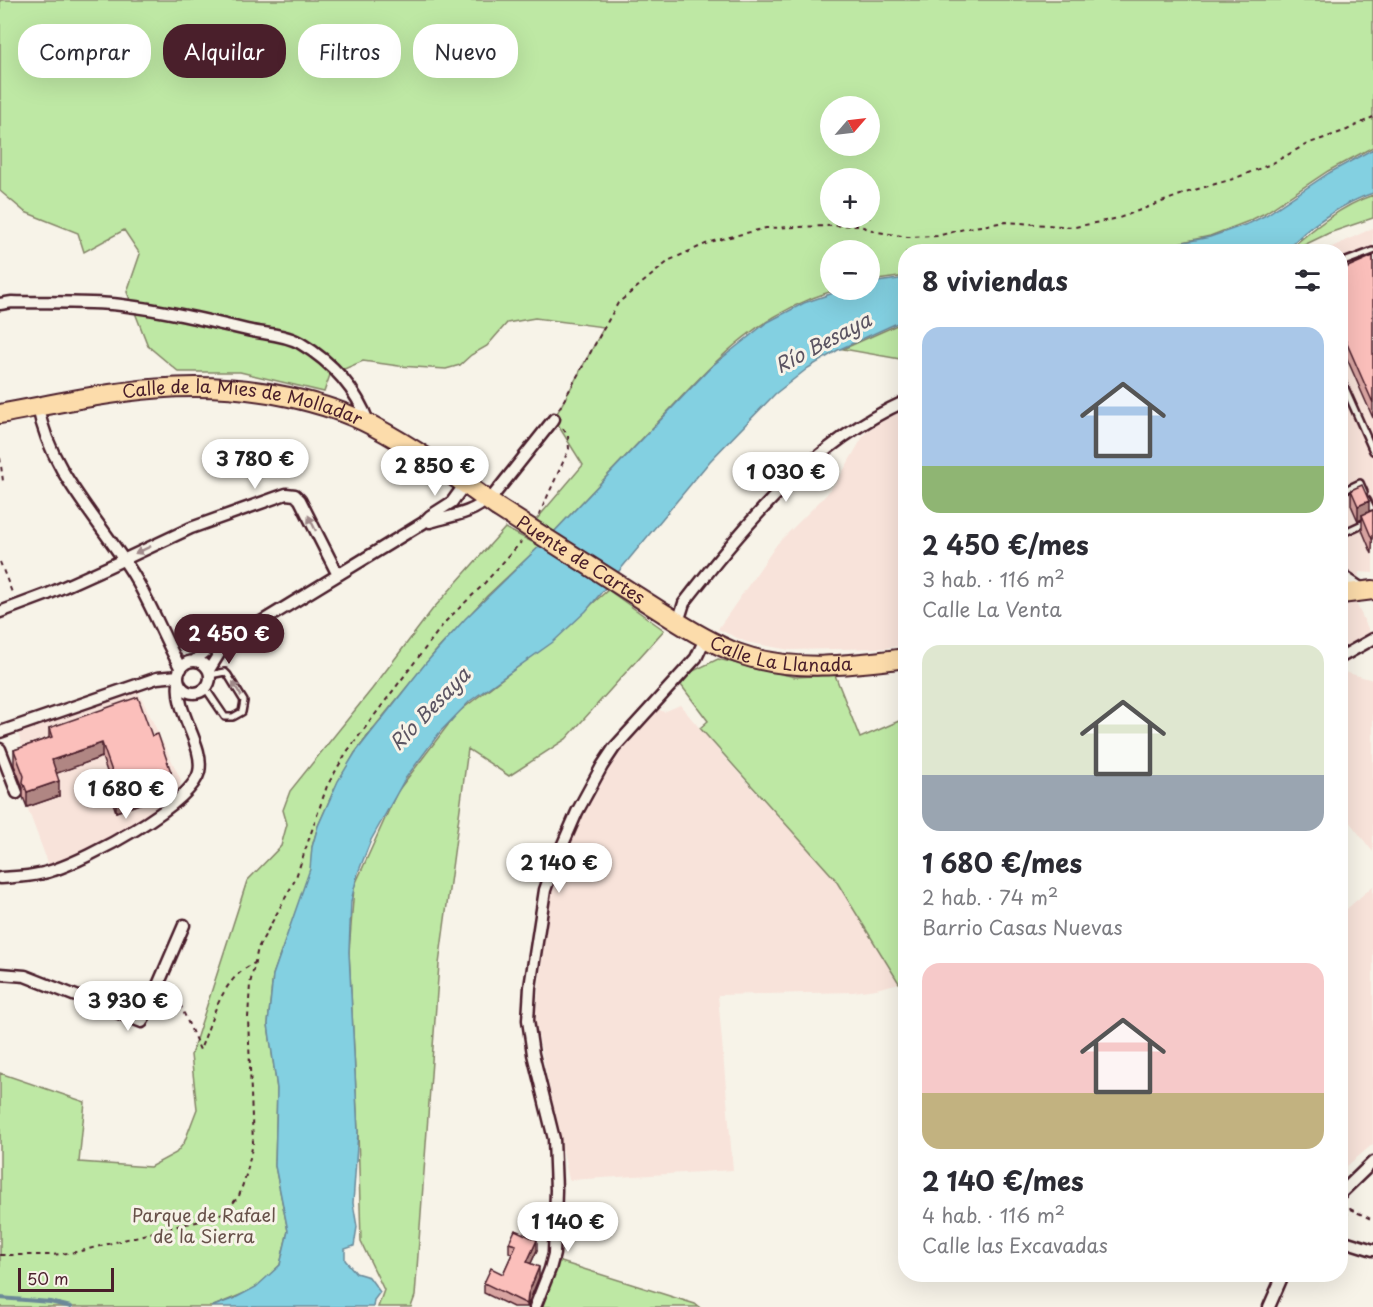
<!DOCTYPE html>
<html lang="es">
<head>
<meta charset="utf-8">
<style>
	body { margin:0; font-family:"Playpen Sans",sans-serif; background:#f7f7f7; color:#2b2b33; height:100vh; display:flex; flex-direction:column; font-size:22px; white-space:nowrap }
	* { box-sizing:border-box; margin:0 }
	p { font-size:20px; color:#7c7c81 }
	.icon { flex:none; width:33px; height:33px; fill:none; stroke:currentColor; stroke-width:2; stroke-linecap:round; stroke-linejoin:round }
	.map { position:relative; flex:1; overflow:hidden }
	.drawer { position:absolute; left:898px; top:244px; width:450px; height:1038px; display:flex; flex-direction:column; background:#fff; border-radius:24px; box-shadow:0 6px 24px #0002 }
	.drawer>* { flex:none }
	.guide { position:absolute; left:18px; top:24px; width:570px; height:54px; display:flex; gap:12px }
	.needle { width:39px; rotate:62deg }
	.controls { position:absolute; left:820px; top:96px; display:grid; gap:12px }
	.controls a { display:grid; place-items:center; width:60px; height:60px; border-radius:50%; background:#fff; box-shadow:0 6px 24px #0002; font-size:30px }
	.scale { position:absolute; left:18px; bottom:15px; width:96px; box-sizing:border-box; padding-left:6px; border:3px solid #4a1f2b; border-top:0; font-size:16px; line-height:21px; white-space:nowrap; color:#4a1f2b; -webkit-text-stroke:4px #f7f3e8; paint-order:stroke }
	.price { position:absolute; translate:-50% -51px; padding:0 14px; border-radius:21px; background:#fff; color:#222; font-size:20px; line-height:39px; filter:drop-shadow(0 2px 3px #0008) }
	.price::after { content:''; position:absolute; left:50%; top:36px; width:18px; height:14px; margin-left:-9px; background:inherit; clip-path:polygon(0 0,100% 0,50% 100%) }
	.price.on { background:#4a1f2b; color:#fff }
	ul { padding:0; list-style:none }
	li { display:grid; align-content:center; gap:12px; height:318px; padding:0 24px }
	li span { display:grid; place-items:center; height:186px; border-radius:18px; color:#555 }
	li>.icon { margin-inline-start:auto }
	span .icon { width:108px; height:108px; fill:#fffc; stroke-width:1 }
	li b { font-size:26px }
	h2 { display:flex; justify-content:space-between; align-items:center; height:72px; padding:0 24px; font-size:26px }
	.pill { padding:0 21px; border-radius:24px; background:#fff; box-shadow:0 6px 24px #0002; font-size:21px; line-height:54px }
	.pill.on { background:#4a1f2b; color:#fff }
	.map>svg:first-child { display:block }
</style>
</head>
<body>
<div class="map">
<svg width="1373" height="1307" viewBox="0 0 1373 1307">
	<rect width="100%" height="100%" fill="#f7f3e8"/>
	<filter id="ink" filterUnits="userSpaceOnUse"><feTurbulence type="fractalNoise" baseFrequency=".0167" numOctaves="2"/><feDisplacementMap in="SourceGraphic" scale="12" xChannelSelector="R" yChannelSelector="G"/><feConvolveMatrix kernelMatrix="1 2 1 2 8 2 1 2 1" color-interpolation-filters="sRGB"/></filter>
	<g filter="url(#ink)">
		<path fill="#f8e3da" d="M 1373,228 L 1373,573 L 1359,572 L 1355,601 L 1373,639 L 1373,645 L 1341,667 L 1341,252 L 1321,252 Z
			M 906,408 L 906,645 L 886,648 L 790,650 L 746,642 L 718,629 L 777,544 L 826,495 L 838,480 L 865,433 L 886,417 Z
			M 1341,671 L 1373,680 L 1373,852 L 1341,811 Z
			M 138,691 L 181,780 L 180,788 L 171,799 L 135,827 L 49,866 L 12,766 L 26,761 L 18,733 Z
			M 680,705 L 724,757 L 835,879 L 899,983 L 876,989 L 853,992 L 718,995 L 733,1170 L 569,1180 L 535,1020 L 551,886 L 595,786 L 623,745 L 656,708 L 664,712 Z
			M 1373,886 L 1373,1144 L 1341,1171 L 1341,914 Z"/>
		<path fill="#bee8a4" stroke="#848468" stroke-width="1.5" fill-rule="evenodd" d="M 0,0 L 1373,0 L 1373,147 L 1328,171 L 1265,213 L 1249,221 L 1210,236 L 1178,243 L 1123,252 L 906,252 L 906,276 L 870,281 L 870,250 L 831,250 L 831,290 L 835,290 C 752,316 715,362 657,423 C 622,460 588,496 553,533 L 536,520 L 583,465 L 554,419 L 604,327 L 535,318 L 507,323 L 487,346 L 471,355 L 460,365 L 446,369 L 399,366 L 363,361 L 330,375 L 324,392 L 240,372 L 179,372 L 148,346 L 127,292 L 140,254 L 124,230 L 84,252 L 78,233 L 25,212 L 0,191 ZM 831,106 L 870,106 L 870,146 L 831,146 ZM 831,178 L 870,178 L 870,218 L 831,218 Z
			M 1373,195 L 1373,218 L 1329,233 L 1290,252 L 1286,252 C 1312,230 1340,206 1373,195 Z
			M 906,321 L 906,358 L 900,359 L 843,349 Z
			M 505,528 L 540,546 L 487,596 L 436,651 L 372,730 L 355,753 L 335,788 L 318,826 L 312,847 L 311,869 L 273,975 L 268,1024 L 277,1089 L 275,1166 L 288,1231 L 280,1265 L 263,1282 L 250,1291 L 211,1307 L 0,1307 L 0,1073 L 85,1102 L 79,1162 L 150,1167 L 176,1153 L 184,1143 L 197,1109 L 191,1055 L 247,881 L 281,846 L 287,824 L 283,810 L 290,791 L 372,689 L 432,610 Z
			M 608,590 L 664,630 L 566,739 L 509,776 L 468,749 L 439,964 L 415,1296 L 411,1307 L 378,1307 L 384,1290 L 361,1242 L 358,1132 L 349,952 L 354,887 L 397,792 L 457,713 L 536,653 Z
			M 718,659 L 795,677 L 835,675 L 860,738 L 906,718 L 906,979 L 899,983 L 835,879 L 700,728 L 708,721 L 681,685 L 691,672 Z
			M 558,1261 L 695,1304 L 699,1307 L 541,1307 Z"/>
		<path fill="#83d0e1" stroke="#6c8998" stroke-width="1.5" d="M 1373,149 L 1373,193 C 1345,202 1306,227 1287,250 L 1280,252 L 1135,252 L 1210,237 L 1250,223 L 1266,215 L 1329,173 Z
			M 906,278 L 906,319 L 838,350 L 808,368 L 775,394 L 710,461 L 586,611 L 553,642 L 470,701 L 440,732 L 405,779 L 371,840 L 358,873 L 351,901 L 349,952 L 358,1132 L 353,1203 L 357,1227 L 354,1246 L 345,1249 L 345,1260 L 356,1273 L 369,1277 L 380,1292 L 374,1300 L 373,1307 L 211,1307 L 235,1298 L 256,1287 L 280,1265 L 288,1231 L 275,1166 L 277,1089 L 268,1024 L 273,975 L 310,869 L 312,847 L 318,826 L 338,781 L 355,753 L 425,664 L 465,619 L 553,533 L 712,366 L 766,323 L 804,303 L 842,290 L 870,290 L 870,283 Z"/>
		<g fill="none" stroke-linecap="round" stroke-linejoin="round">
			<path stroke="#6c8998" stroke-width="4" d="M 0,1298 L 50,1302 L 71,1307"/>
			<g stroke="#4a1f2b" stroke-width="10">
				<path id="service" d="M 1341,263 L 1373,251
					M 1341,379 L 1373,451
					M 1341,492 L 1360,483 L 1364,492
					M 1367,500 L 1373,512
					M 1341,534 L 1373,519
					M 206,689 L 225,717 L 233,717 L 242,712 L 244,701 L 228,675 L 225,672 L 210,675"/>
			</g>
			<g stroke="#4a1f2b" stroke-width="15">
				<path id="minor" d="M 0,304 L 12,302 C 48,303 85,301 121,305 C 163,310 205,320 247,330 C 264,334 284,334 300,343 C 332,362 356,388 369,424
					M 38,407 C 50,472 99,519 133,574 C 151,604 164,638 181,669
					M 489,501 L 554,419
					M 430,522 C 446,517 476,513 486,499
					M 1341,575 L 1365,591
					M 0,612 L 48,594 L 108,567 L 191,528 L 286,494 L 295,495 L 300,500 L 338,575
					M 678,622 L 684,603 C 746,523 812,443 906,401
					M 1341,657 L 1373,639
					M178 677a16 16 0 1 1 32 0a16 16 0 1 1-32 0Z
					M 194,661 C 203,653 212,646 225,644 L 423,523 L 430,516 L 452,502 L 465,484
					M 209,670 L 225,644
					M 0,732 L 157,678 L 178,676
					M 0,749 L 17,793
					M 0,878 C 18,877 37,876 54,870 C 86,860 191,805 199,772 C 205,746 175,712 179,683
					M 0,974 L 25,976 L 142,1022 L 184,925
					M 1341,1193 L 1373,1162
					M 1341,1240 L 1373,1250
					M 535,1307 L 550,1269 L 554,1254 L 556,1190 L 554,1139 L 533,1054 L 528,1020 L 530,987 L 545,890 L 553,867 L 577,812 L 602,766 L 614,748 L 696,658 L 705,639
					M 1269,1307 L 1283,1275"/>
			</g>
			<g stroke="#4a1f2b" stroke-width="22">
				<g id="trunk">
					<path id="s1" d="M 0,414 C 101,395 185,374 289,397 C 316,403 346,412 371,425 C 415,448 457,478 497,507"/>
					<path d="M 1341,594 L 1373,590"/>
					<path id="s2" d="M 665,614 C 688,629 711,643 737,653 C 790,673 852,665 906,658"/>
				</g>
			</g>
			<path stroke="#4a1f2b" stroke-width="2" stroke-dasharray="4.5 4.5" stroke-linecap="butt" d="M 559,409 L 618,303 L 670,260 L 710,242 L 766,228 L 857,225 L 878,232 L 907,237 L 937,236 L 968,228 L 1006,222 L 1075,227 L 1119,218 L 1191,191 L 1233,179 L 1271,164 L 1307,144 L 1347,130 L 1373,117
				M 0,458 L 3,481 L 0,483
				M 539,515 L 569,449 L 568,436 L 562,427
				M 0,562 L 13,595
				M 167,992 L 180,1004 L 200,1050 C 213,1018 221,978 255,963
				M 1341,1225 L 1350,1209 L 1373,1220
				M 0,1255 L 51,1255 L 77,1252 L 185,1224 L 202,1221 L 225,1212 L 239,1196 L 247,1172 L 253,1143 L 248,1018 L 250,984 L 258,948 L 295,880 L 327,786 L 346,753 L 445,622 L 482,586 L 521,542"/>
			<use href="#service" stroke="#f7f3e8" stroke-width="5"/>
			<use href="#minor" stroke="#f7f3e8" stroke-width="10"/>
			<use href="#trunk" stroke="#fcdcab" stroke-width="18"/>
			<g stroke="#4a1f2b" stroke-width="22" stroke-linecap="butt">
				<g id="trunk-bridge">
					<path id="s3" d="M 497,507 L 665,614"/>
				</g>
			</g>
			<use href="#trunk-bridge" stroke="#fcdcab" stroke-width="18"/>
		</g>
		<path fill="#d8a4a1" stroke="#4a1f2b" stroke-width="1.5" d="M 1373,256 L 1373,418 L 1341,345 L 1341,270 Z
			M 1351,490 L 1369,511 L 1373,510 L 1372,554 L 1362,530 L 1362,519 L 1358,521 L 1351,505 Z
			M 49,728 L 152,736 L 171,787 L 157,792 L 157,798 L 116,812 L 112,800 L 112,786 L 102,757 L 56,773 L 59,796 L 27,807 L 23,797 L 23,788 L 14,765 L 14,750 L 49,738 Z
			M 509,1243 L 537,1250 L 531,1263 L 539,1277 L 528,1307 L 513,1307 L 484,1293 L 484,1283 L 503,1274 L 512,1254 L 509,1252 Z"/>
		<path fill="#b08683" stroke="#4a1f2b" stroke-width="1.5" d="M 1369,501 L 1369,515 L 1362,515 L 1362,519 L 1358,521 L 1358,506 Z
			M 102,743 L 102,757 L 52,775 L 52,760 Z
			M 171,772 L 171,787 L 157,792 L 157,798 L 116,812 L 116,797 L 156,778 Z
			M 59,781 L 59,796 L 27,807 L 27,792 Z
			M 537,1240 L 537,1250 L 527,1272 L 527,1262 Z
			M 539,1267 L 539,1277 L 527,1307 L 528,1294 Z"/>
		<path fill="#fbbfbb" stroke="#4a1f2b" stroke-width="1.5" d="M 1373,256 L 1373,403 L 1341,330 L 1341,270 Z
			M 1362,485 L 1369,501 L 1358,506 L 1351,490 Z
			M 1373,510 L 1373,539 L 1372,539 L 1362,515 Z
			M 138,697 L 152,736 L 158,734 L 171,772 L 156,778 L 157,783 L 116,797 L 112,786 L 115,785 L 113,780 L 115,780 L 102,743 L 52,760 L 59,781 L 27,792 L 23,782 L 24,776 L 14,750 L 52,737 L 49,728 Z
			M 515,1230 L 537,1240 L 527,1262 L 539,1267 L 528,1294 L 527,1304 L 484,1283 L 491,1268 L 503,1274 L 516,1245 L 509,1243 Z"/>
		<defs><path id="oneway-solid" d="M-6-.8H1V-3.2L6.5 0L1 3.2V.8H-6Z" transform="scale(1.5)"/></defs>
		<g fill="#a0898a">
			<use href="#oneway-solid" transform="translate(312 523) rotate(-116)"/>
			<use href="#oneway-solid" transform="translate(143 550) rotate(155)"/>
			<use href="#oneway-solid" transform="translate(237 689) rotate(-121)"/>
		</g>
	</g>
	<g text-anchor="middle" stroke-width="6" stroke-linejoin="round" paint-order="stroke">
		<g font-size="18" fill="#4a1f2b" stroke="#f7f3e8">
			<text dy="6" stroke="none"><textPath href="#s1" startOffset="246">Calle de la Mies de Molladar</textPath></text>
			<text dy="6" stroke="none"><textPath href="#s3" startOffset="99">Puente de Cartes</textPath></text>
			<text dy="6" stroke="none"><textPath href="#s2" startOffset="126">Calle La Llanada</textPath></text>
		</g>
		<g font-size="18" fill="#675149" stroke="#f7f3e8">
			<text x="204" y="1222">Parque de Rafael<tspan x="204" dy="21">de la Sierra</tspan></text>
		</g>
		<g font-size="20" font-style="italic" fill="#5b5462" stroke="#f7f3e8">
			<text transform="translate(823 343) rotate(-28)" y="7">Río Besaya</text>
			<text transform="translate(430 709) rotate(-46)" y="7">Río Besaya</text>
		</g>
	</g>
</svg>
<div class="controls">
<a><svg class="needle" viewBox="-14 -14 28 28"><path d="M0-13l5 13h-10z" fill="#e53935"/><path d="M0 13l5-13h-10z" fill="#7c7c81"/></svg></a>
<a>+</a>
<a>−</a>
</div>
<div class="scale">50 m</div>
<b class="price" style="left:255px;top:490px">3 780 €</b>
<b class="price" style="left:435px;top:497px">2 850 €</b>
<b class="price" style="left:786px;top:503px">1 030 €</b>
<b class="price on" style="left:229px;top:665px">2 450 €</b>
<b class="price" style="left:126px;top:820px">1 680 €</b>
<b class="price" style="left:559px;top:894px">2 140 €</b>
<b class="price" style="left:128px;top:1032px">3 930 €</b>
<b class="price" style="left:568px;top:1253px">1 140 €</b>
<div class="guide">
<a class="pill">Comprar</a>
<a class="pill on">Alquilar</a>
<a class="pill">Filtros</a>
<a class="pill">Nuevo</a>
</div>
<section class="drawer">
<h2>8 viviendas<svg class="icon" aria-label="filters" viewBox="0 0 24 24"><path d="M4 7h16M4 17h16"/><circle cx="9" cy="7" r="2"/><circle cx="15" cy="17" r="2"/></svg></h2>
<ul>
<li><span style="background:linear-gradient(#a9c7e8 75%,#8fb573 0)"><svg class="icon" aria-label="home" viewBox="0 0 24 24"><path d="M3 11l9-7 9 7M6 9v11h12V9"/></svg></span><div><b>2 450 €/mes</b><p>3 hab. · 116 m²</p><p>Calle La Venta</p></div></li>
<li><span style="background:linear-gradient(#dfe7d0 70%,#9aa5b1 0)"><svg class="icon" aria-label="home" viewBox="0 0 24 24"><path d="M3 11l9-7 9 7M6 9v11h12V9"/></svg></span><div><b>1 680 €/mes</b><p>2 hab. · 74 m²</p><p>Barrio Casas Nuevas</p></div></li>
<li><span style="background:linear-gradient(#f6c9c9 70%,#c2b280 0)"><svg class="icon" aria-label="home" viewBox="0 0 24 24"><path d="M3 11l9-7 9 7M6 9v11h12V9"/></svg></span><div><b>2 140 €/mes</b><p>4 hab. · 116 m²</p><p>Calle las Excavadas</p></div></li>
</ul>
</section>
</div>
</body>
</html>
